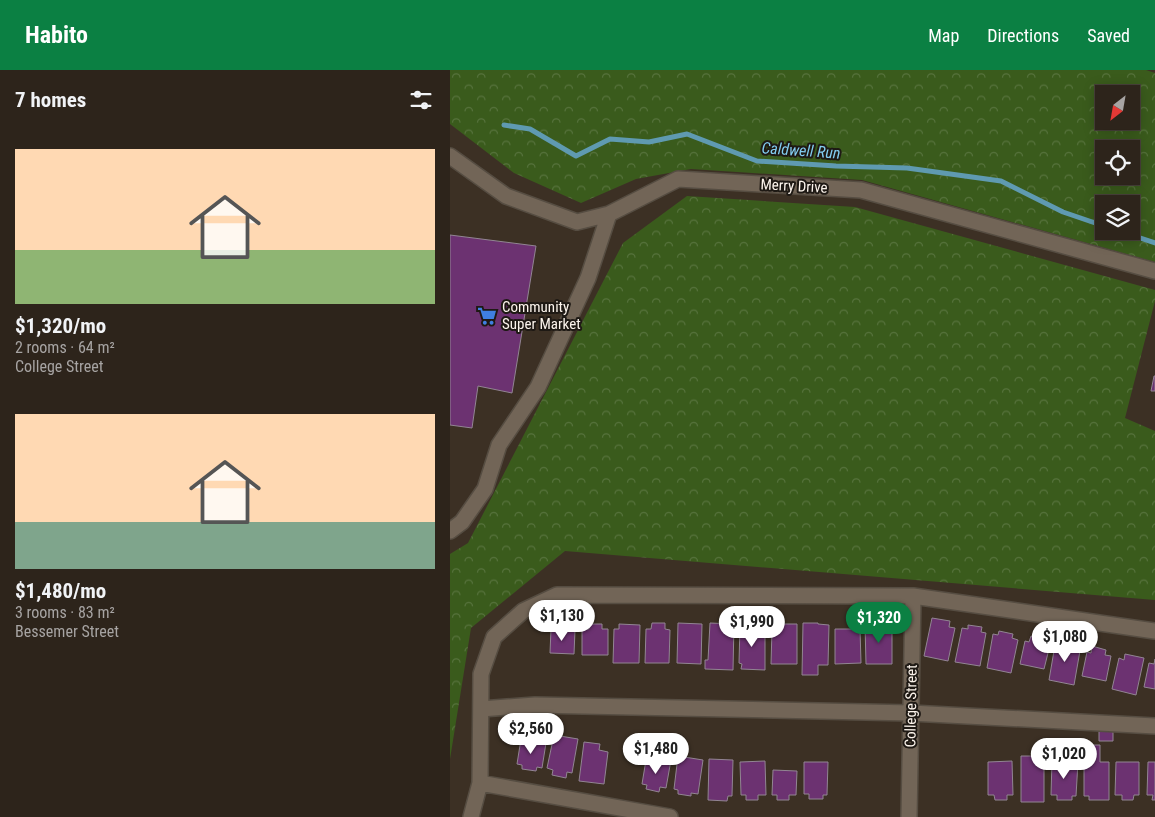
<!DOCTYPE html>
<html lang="en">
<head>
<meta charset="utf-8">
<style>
	body { margin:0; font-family:"Roboto Condensed",sans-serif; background:#393028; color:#f1f3f6; height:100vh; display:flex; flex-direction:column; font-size:19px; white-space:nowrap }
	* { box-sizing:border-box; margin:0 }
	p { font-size:16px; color:#a7a4a3 }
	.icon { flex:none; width:28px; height:28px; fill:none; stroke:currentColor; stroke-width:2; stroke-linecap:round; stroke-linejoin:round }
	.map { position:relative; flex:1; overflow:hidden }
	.sheet { display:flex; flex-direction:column; background:#2d241b; width:450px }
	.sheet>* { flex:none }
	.needle { width:32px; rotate:211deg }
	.buttons { position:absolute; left:645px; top:15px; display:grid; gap:10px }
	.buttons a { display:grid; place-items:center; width:45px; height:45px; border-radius:0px; background:#2d241b; box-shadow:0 2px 12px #0003,0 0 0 1px #48413a; font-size:25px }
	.price { position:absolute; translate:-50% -42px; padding:0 11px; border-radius:18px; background:#fff; color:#222; font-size:16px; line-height:32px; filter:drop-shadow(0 1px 2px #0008) }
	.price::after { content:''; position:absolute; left:50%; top:30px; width:15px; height:11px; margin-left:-8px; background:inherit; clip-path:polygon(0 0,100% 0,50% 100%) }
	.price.selected { background:#0b8043; color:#fff }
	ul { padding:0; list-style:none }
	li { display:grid; align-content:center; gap:10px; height:265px; padding:0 15px }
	li span { display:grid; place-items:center; height:155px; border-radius:0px; color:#555 }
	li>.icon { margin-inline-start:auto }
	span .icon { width:90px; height:90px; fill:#fffc; stroke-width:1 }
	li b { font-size:21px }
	h2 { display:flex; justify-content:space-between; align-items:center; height:60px; padding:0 15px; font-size:21px }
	header { display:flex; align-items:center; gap:30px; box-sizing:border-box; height:70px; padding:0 25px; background:#0b8043; color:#fff }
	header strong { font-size:24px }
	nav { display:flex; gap:28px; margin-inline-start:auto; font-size:18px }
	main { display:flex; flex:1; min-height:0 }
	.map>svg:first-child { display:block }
</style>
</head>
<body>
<header>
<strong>Habito</strong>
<nav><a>Map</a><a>Directions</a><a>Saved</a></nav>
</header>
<main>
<section class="sheet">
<h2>7 homes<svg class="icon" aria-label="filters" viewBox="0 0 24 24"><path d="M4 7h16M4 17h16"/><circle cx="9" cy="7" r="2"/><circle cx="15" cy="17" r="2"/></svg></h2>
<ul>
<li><span style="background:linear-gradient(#ffd9b3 65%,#8fb573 0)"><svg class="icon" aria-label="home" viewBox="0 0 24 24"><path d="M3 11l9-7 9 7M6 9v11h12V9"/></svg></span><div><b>$1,320/mo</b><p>2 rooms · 64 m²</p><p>College Street</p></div></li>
<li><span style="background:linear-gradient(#ffd9b3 70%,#7fa58c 0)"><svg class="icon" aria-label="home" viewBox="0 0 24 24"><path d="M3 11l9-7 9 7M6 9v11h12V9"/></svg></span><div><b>$1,480/mo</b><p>3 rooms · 83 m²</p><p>Bessemer Street</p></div></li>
</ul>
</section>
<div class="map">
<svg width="705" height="747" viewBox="0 0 705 747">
	<defs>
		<pattern id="forest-crowns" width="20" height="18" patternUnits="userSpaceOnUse" patternTransform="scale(1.25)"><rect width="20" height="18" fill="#3a5b1c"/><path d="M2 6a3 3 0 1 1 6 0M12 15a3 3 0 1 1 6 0" fill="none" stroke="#57733d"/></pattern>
	</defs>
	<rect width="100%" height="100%" fill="#3c3024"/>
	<path fill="url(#forest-crowns)" fill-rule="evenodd" d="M 0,0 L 696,0 L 705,3 L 705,192 L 412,110 L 241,99 L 186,109 L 131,133 L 64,103 L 0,54 ZM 654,24 L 681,24 L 681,51 L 654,51 ZM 654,79 L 681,79 L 681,106 L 654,106 ZM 654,134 L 681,134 L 681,161 L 654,161 Z
		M 237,126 L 405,137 L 705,220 L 705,231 L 675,348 L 705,361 L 705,530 L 115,481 L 21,558 L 0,689 L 0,484 L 18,473 L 173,173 Z"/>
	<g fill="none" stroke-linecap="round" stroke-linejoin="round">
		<path stroke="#5f9ab1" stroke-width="5" d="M 54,55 L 80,59 L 126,86 L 160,69 L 199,72 L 237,64 L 307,91 L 386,96 L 457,98 L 551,111 L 613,142 L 654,156
			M 669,161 L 705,173"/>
	</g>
	<path fill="#6c3271" stroke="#928593" d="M 0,165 L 86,176 L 62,323 L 28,316 L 22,358 L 0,355 Z
		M 704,306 L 705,306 L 705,321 L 701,321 Z
		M 482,548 L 500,551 L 499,557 L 505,558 L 498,591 L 474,586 Z
		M 202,553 L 215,553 L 215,559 L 220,560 L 219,593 L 195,593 L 196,559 L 201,559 Z
		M 228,553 L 252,554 L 251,594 L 227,593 Z
		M 260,553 L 284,554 L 283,600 L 255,599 L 255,590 L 258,590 Z
		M 353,553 L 368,553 L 368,554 L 379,555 L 378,595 L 368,595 L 368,605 L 352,605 Z
		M 442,553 L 442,594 L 416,594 L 415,554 Z
		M 139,554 L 152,554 L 152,559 L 158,559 L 158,585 L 132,585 L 132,559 L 139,559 Z
		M 169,554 L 190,555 L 189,593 L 163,593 L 164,559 L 169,559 Z
		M 327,554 L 347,554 L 347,594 L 321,594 L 322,560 L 327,560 Z
		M 290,555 L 305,555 L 305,558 L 315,558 L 315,600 L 291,599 L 292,594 L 289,593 Z
		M 518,555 L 532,557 L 531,562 L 536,563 L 530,596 L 505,592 L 512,558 L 518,559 Z
		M 101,559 L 125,560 L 124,584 L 100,583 Z
		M 385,559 L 410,559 L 411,593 L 385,594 Z
		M 549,561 L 563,564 L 562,568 L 568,570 L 561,603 L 537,598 L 543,564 L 548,565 Z
		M 581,566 L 597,569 L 596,574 L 600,575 L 594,599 L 570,594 L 575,571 L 579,572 Z
		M 611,571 L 631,575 L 624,615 L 599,610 L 605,575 L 610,576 Z
		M 642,576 L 656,580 L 655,585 L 661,586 L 656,611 L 632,606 L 637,582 L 641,583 Z
		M 675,584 L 694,588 L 686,625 L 662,619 L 669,588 L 674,590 Z
		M 705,589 L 705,619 L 694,617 L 699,593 L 704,594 Z
		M 649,660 L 663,661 L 663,671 L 649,671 Z
		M 104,665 L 128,669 L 122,703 L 117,702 L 116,708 L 102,705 L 103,700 L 97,698 Z
		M 71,669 L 96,673 L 92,698 L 87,697 L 86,701 L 72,699 L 72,695 L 67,694 Z
		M 134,672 L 150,674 L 149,680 L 158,682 L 154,714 L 129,711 Z
		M 634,675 L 650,675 L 650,692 L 659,692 L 659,730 L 639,730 L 639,726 L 634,726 Z
		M 228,686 L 253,690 L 248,724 L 241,723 L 241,726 L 228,724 L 228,720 L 224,719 Z
		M 571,686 L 594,686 L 594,732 L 571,732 Z
		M 211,688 L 221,690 L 216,718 L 210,717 L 209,722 L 196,719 L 197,715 L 192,714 L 196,690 L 210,693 Z
		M 259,689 L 283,690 L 282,726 L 278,726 L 277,731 L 258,730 Z
		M 315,691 L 316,725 L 308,725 L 308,730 L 296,730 L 296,725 L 291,725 L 290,692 Z
		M 562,691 L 563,725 L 557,725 L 557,730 L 545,730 L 544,725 L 538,725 L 538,692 Z
		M 602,691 L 628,692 L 626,726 L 622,726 L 622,730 L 607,730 L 607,725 L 601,725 Z
		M 354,692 L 378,692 L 377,725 L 373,725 L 373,729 L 359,729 L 359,724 L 354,724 Z
		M 666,692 L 689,692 L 689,725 L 684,725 L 683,730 L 672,730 L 672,725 L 665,725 Z
		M 698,692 L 705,692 L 705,730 L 702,730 L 703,725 L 697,725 Z
		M 323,700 L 347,701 L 346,725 L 339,725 L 339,730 L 327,730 L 327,725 L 322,725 Z"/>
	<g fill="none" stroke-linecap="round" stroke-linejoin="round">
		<g stroke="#564d42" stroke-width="18">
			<path id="minor" d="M 0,86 L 56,126 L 127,152 L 159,144 L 228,109 L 411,120 L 705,201
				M 0,461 L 12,452 L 35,419 L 49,375 L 88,317 L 138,208 L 159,144
				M 31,639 L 85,635 L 461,643 L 705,656
				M 30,713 L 220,747
				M 21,747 L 30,713 L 31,604 L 44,567 L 73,541 L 107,525 L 463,526 L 705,561
				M 459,747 L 463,526"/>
		</g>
		<use href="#minor" stroke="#726557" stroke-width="15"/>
	</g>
	<defs>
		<g id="supermarket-bare" transform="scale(1.5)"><path d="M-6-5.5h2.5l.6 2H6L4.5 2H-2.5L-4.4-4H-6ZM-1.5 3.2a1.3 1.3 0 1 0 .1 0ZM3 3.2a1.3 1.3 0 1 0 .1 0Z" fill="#3f7fe0" stroke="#1e1914" stroke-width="2.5" paint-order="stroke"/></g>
	</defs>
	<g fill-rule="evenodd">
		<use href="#supermarket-bare" x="37" y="246"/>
	</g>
	<g text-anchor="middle" stroke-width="4" stroke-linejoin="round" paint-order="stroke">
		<g font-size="15" fill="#fcf4ec" stroke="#1e1914">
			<text transform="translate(344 116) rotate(3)" y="5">Merry Drive</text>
			<text transform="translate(461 636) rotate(-89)" y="5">College Street</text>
		</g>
		<g font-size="15" fill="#fcf4ec" stroke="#1e1914" text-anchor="start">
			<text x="52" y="242">Community<tspan x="52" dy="17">Super Market</tspan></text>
		</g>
		<g font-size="16" font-style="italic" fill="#83cdf1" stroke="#1e1914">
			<text transform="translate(351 80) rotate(4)" y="6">Caldwell Run</text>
		</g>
	</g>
</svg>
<div class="buttons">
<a><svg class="needle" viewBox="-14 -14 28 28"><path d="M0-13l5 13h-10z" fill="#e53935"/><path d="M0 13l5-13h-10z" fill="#a7a4a3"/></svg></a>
<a><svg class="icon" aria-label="locate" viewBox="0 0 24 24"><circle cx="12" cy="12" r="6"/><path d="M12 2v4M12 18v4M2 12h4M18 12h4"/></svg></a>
<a><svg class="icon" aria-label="layers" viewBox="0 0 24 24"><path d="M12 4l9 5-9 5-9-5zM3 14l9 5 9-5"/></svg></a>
</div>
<b class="price" style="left:112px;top:572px">$1,130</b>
<b class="price selected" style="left:429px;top:574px">$1,320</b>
<b class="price" style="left:302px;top:578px">$1,990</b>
<b class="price" style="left:615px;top:593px">$1,080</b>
<b class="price" style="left:81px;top:685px">$2,560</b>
<b class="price" style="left:206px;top:705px">$1,480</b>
<b class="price" style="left:614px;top:710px">$1,020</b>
</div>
</main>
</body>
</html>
